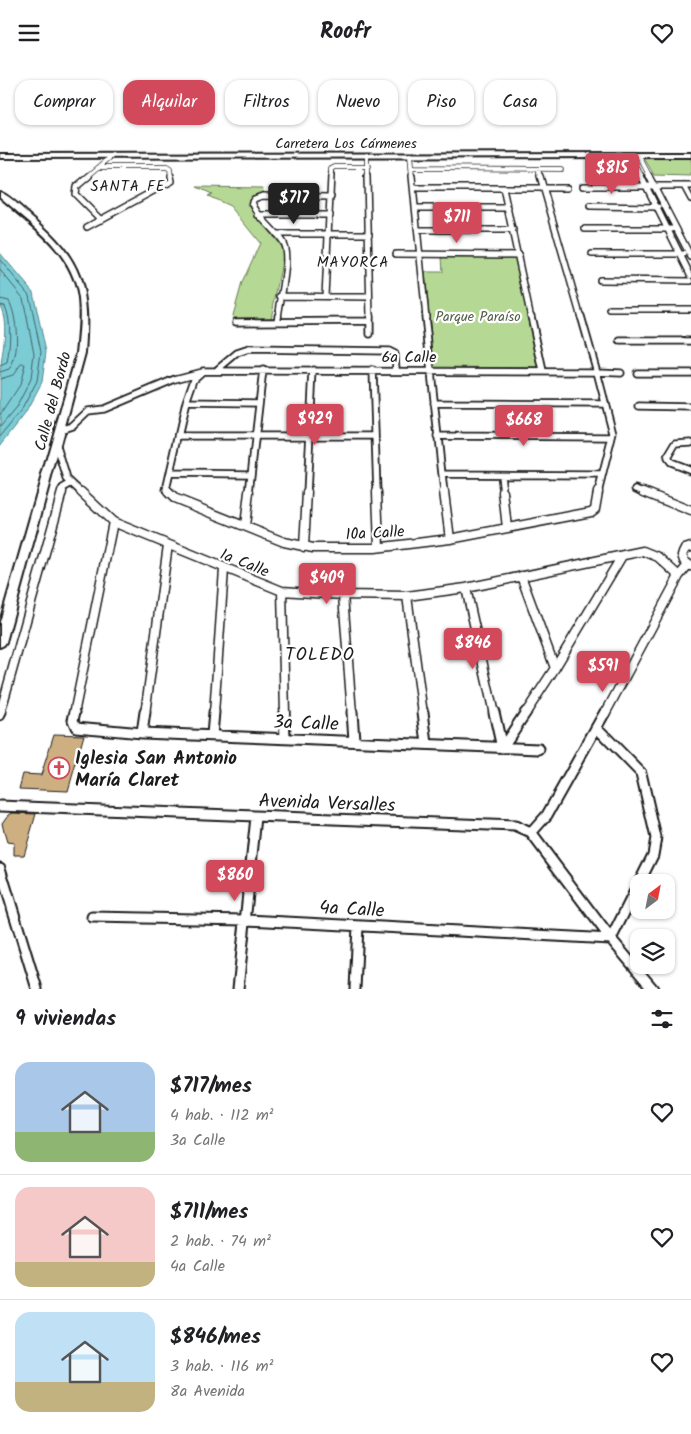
<!DOCTYPE html>
<html lang="es">
<head>
<meta charset="utf-8">
<style>
	body { margin:0; font-family:Kalam,sans-serif; background:#f2f2f2; color:#202124; height:100vh; display:flex; flex-direction:column; font-size:19px; white-space:nowrap }
	* { box-sizing:border-box; margin:0 }
	p { font-size:16px; color:#757577 }
	.icon { flex:none; width:28px; height:28px; fill:none; stroke:currentColor; stroke-width:2; stroke-linecap:round; stroke-linejoin:round }
	.map { position:relative; height:924px; overflow:hidden }
	.details { display:flex; flex-direction:column; background:#fff; flex:1 }
	.details>* { flex:none }
	.hud { position:absolute; left:15px; top:15px; width:661px; height:45px; display:flex; gap:10px }
	.needle { width:32px; rotate:32deg }
	.fabs { position:absolute; left:630px; top:809px; display:grid; gap:10px }
	.fabs a { display:grid; place-items:center; width:45px; height:45px; border-radius:10px; background:#fff; box-shadow:0 1px 4px #0004; font-size:25px }
	.price { position:absolute; translate:-50% -42px; padding:0 11px; border-radius:5px; background:#d1495b; color:#fff; font-size:16px; line-height:32px; filter:drop-shadow(0 1px 2px #0008) }
	.price::after { content:''; position:absolute; left:50%; top:30px; width:15px; height:11px; margin-left:-8px; background:inherit; clip-path:polygon(0 0,100% 0,50% 100%) }
	.price.on { background:#222; color:#fff }
	ul { padding:0; list-style:none }
	li { display:flex; align-items:center; gap:15px; height:125px; padding:0 15px }
	li+li { border-top:1px solid #e0e0e0 }
	li span { display:grid; place-items:center; flex:none; width:140px; height:100px; border-radius:15px; color:#555 }
	li>.icon { margin-inline-start:auto }
	span .icon { width:60px; height:60px; fill:#fffc; stroke-width:1 }
	li b { font-size:21px }
	h2 { display:flex; justify-content:space-between; align-items:center; height:60px; padding:0 15px; font-size:21px }
	.pill { padding:0 18px; border-radius:15px; background:#fff; box-shadow:0 1px 4px #0004; font-size:18px; line-height:45px }
	.pill.on { background:#d1495b; color:#fff }
	header { display:flex; justify-content:space-between; align-items:center; height:65px; padding:0 15px; background:#fff; font-size:22px; font-weight:700 }
	.map>svg:first-child { display:block }
</style>
</head>
<body>
<header><svg class="icon" aria-label="menu" viewBox="0 0 24 24"><path d="M4 6h16M4 12h16M4 18h16"/></svg>Roofr<svg class="icon" aria-label="heart" viewBox="0 0 24 24"><path d="M12 20l-8-8c-3-5 5-10 8-4 3-6 11-1 8 4z"/></svg></header>
<div class="map">
<svg width="691" height="924" viewBox="0 0 691 924">
	<rect width="100%" height="100%" fill="#fff"/>
	<filter id="ink" filterUnits="userSpaceOnUse"><feTurbulence type="fractalNoise" baseFrequency=".02" numOctaves="2"/><feDisplacementMap in="SourceGraphic" scale="10" xChannelSelector="R" yChannelSelector="G"/><feConvolveMatrix kernelMatrix="1 2 1 2 8 2 1 2 1" color-interpolation-filters="sRGB"/></filter>
	<g filter="url(#ink)">
		<path fill="#b5d994" stroke="#687a58" d="M 691,92 L 691,111 L 654,110 L 644,93 Z
			M 197,122 L 263,123 L 262,130 L 252,132 L 247,138 L 284,186 L 271,254 L 232,254 L 242,218 L 260,178 L 230,141 L 208,131 L 212,129 Z
			M 442,192 L 516,192 L 539,303 L 434,302 L 425,207 L 443,207 Z"/>
		<path fill="#7cccd6" stroke="#56868c" d="M 0,188 L 33,227 L 46,287 L 42,317 L 25,349 L 0,381 C 0,358 0,334 0,311 C 1,290 10,260 0,241 Z"/>
		<g fill="none" stroke-linecap="round" stroke-linejoin="round">
			<path stroke="#426266" stroke-width="1" d="M 0,195 L 29,230 L 41,287 L 37,316 L 21,346 L 0,372
				M 0,205 L 23,233 L 34,288 L 31,314 L 16,343 L 0,362
				M 0,234 L 9,236 C 17,251 21,291 9,304 L 0,307
				M 0,240 L 5,241 C 12,256 10,282 7,298 L 0,301
				M 0,314 L 13,310 L 21,299 L 25,299 L 20,320 L 0,350"/>
		</g>
		<path fill="#ceaf82" stroke="#1c1c1c" d="M 54,669 L 84,670 L 68,726 L 19,724 L 23,709 L 41,710 Z
			M 13,748 L 36,749 L 24,790 L 14,790 L 14,778 L 7,777 L 4,767 L 2,758 L 7,751 Z"/>
		<g fill="none" stroke-linecap="round" stroke-linejoin="round">
			<g stroke="#1c1c1c" stroke-width="5.5">
				<path id="street-far4" d="M 367,90 L 367,112
					M 410,90 L 412,112
					M 631,91 L 642,112
					M 639,91 L 650,112
					M 99,102 L 167,102 L 170,104 L 171,112
					M 412,103 L 561,104
					M 538,104 L 540,112
					M 87,112 L 113,90
					M 331,112 L 331,104 L 335,102 L 368,102"/>
			</g>
			<g stroke="#1c1c1c" stroke-width="8">
				<path id="street-far3" d="M 89,111 L 76,122 L 75,129 L 101,155
					M 367,111 L 370,253
					M 412,111 L 426,253
					M 540,111 L 581,253
					M 641,111 L 691,211
					M 649,111 L 691,192
					M 583,121 L 691,121
					M 684,121 L 691,134
					M 414,123 L 567,123
					M 503,123 L 531,253
					M 590,141 L 659,142
					M 416,143 L 508,143
					M 258,150 L 330,150
					M 87,162 L 172,116 L 171,111
					M 585,164 L 672,164
					M 418,165 L 513,165
					M 276,169 L 369,169
					M 396,189 L 519,190
					M 592,189 L 684,189
					M 600,215 L 691,216
					M 280,231 L 369,232
					M 325,231 L 331,111
					M 610,244 L 691,244
					M 278,253 C 280,235 291,192 283,178 C 274,163 258,154 252,137 L 254,134 L 262,131 L 331,132"/>
			</g>
			<g stroke="#1c1c1c" stroke-width="9">
				<path id="street-far2" d="M 370,251 L 370,269
					M 425,251 L 444,428
					M 531,251 L 543,306
					M 581,251 L 597,307
					M 236,257 L 369,256
					M 277,257 L 278,251
					M 620,276 L 691,276
					M 218,304 L 237,288 L 249,284 L 389,286 L 395,289 L 396,305
					M 373,305 L 377,428
					M 597,307 L 621,308
					M 597,307 L 613,368 L 598,428
					M 637,308 L 691,308
					M 186,337 L 259,338
					M 434,338 L 605,339
					M 639,341 L 691,342
					M 60,365 L 72,361 L 88,346 L 104,344 L 175,314 L 202,307
					M 179,371 L 375,371
					M 437,371 L 611,372
					M 691,377 L 676,378 L 667,393 L 670,397 L 691,405
					M 56,378 L 67,414 L 82,428
					M 170,408 L 251,409
					M 442,409 L 601,410
					M 501,410 L 503,428
					M 636,424 L 647,428
					M 62,428 L 63,423 L 70,419
					M 169,428 L 166,425 L 186,337 L 194,314 L 203,306 L 597,307
					M 249,428 L 263,305
					M 307,428 L 313,305"/>
			</g>
			<g stroke="#1c1c1c" stroke-width="11">
				<path id="street-far1" d="M 81,427 L 113,457 L 282,526 L 343,530 L 407,531 L 466,523 L 643,486 L 658,492 L 679,511
					M 168,427 L 174,433 L 284,477 L 313,483 L 375,483 L 450,474 L 591,447 L 595,444 L 598,427
					M 377,427 L 379,482
					M 444,427 L 450,474
					M 503,427 L 507,463
					M 644,427 L 691,446
					M 245,461 L 249,427
					M 304,482 L 307,427
					M 691,482 L 685,484 L 682,490 L 684,496 L 691,501
					M 521,511 L 555,603
					M 466,523 L 494,649
					M 282,526 L 285,649
					M 343,530 L 352,649
					M 407,531 L 423,649
					M 0,649 L 62,427
					M 74,649 L 113,457
					M 145,649 L 168,480
					M 214,649 L 224,504
					M 525,649 L 555,603 L 622,491
					M 605,649 L 679,511 L 688,500"/>
			</g>
			<g stroke="#1c1c1c" stroke-width="13">
				<path id="street" d="M 75,647 L 73,655 L 76,662 L 142,668 L 539,684
					M 284,647 L 285,673
					M 352,647 L 354,675
					M 423,647 L 427,679
					M 494,647 L 502,683
					M 0,650 L 1,647
					M 597,663 L 641,708 L 656,773 L 653,790 L 639,818
					M 142,668 L 145,647
					M 212,670 L 214,647
					M 502,683 L 526,647
					M 0,741 L 515,761 L 531,768 L 611,874 L 653,924
					M 531,768 L 547,750 L 605,647
					M 0,803 L 37,924
					M 92,852 L 246,855 L 611,874 L 639,818
					M 238,924 L 256,752
					M 355,924 L 358,861"/>
			</g>
			<g stroke="#1c1c1c" stroke-width="4">
				<path id="secondary" d="M 691,88 L 691,92 L 0,93 L 0,89 Z
					M 0,127 C 12,132 23,145 33,153 C 83,195 90,224 85,288 L 6,577 L 4,580 L 0,582 L 0,557 L 77,288 C 79,270 81,252 79,234 C 73,187 33,161 0,132 Z"/>
			</g>
			<use href="#street-far4" stroke="#fff" stroke-width="4"/>
			<use href="#street-far3" stroke="#fff" stroke-width="5"/>
			<use href="#street-far2" stroke="#fff" stroke-width="5.5"/>
			<use href="#street-far1" stroke="#fff" stroke-width="8"/>
			<use href="#street" stroke="#fff" stroke-width="9"/>
			<use href="#secondary" fill="#fff" fill-rule="evenodd"/>
		</g>
	</g>
	<defs>
		<g id="church-ring" transform="scale(1.125)"><circle r="9.5" fill="#fff" stroke="#d1495b" stroke-width="1.5"/><path d="M-1.2-6h2.4v3.5h3.3v2.4h-3.3V6h-2.4V-.1h-3.3v-2.4h3.3Z" fill="#d1495b"/></g>
	</defs>
	<g fill-rule="evenodd">
		<use href="#church-ring" x="59" y="703"/>
	</g>
	<g text-anchor="middle" stroke-width="4.5" stroke-linejoin="round" paint-order="stroke">
		<g font-size="14" fill="#1c1c1c" stroke="#fff">
			<text x="346" y="83">Carretera Los Cármenes</text>
		</g>
		<g font-size="14" fill="#525e46" stroke="#fff">
			<text x="478" y="256">Parque Paraíso</text>
		</g>
		<g font-size="15" letter-spacing="1" fill="#1c1c1c" stroke="#fff">
			<text x="128" y="126">SANTA FE</text>
			<text x="353" y="202">MAYORCA</text>
		</g>
		<g font-size="16" fill="#1c1c1c" stroke="#fff">
			<text x="409" y="297">6a Calle</text>
			<text transform="translate(52 336) rotate(-75)" y="6">Calle del Bordo</text>
			<text transform="translate(375 467) rotate(-3)" y="6">10a Calle</text>
			<text transform="translate(245 497) rotate(22)" y="6">1a Calle</text>
		</g>
		<g font-size="18" letter-spacing="1" fill="#1c1c1c" stroke="#fff">
			<text x="320" y="595">TOLEDO</text>
		</g>
		<g font-size="19" fill="#1c1c1c" stroke="#fff">
			<text transform="translate(306 657) rotate(2)" y="7">3a Calle</text>
			<text transform="translate(327 737) rotate(2)" y="7">Avenida Versalles</text>
			<text transform="translate(352 843) rotate(3)" y="7">4a Calle</text>
		</g>
		<g font-size="19" font-weight="bold" fill="#1c1c1c" stroke="#fff" text-anchor="start">
			<text x="75" y="699">Iglesia San Antonio<tspan x="75" dy="22">María Claret</tspan></text>
		</g>
	</g>
</svg>
<div class="fabs">
<a><svg class="needle" viewBox="-14 -14 28 28"><path d="M0-13l5 13h-10z" fill="#e53935"/><path d="M0 13l5-13h-10z" fill="#757577"/></svg></a>
<a><svg class="icon" aria-label="layers" viewBox="0 0 24 24"><path d="M12 4l9 5-9 5-9-5zM3 14l9 5 9-5"/></svg></a>
</div>
<b class="price" style="left:612px;top:130px">$815</b>
<b class="price on" style="left:294px;top:160px">$717</b>
<b class="price" style="left:457px;top:179px">$711</b>
<b class="price" style="left:315px;top:381px">$929</b>
<b class="price" style="left:524px;top:382px">$668</b>
<b class="price" style="left:327px;top:540px">$409</b>
<b class="price" style="left:473px;top:605px">$846</b>
<b class="price" style="left:603px;top:628px">$591</b>
<b class="price" style="left:235px;top:837px">$860</b>
<div class="hud">
<a class="pill">Comprar</a>
<a class="pill on">Alquilar</a>
<a class="pill">Filtros</a>
<a class="pill">Nuevo</a>
<a class="pill">Piso</a>
<a class="pill">Casa</a>
</div>
</div>
<section class="details">
<h2>9 viviendas<svg class="icon" aria-label="filters" viewBox="0 0 24 24"><path d="M4 7h16M4 17h16"/><circle cx="9" cy="7" r="2"/><circle cx="15" cy="17" r="2"/></svg></h2>
<ul>
<li><span style="background:linear-gradient(#a9c7e8 70%,#8fb573 0)"><svg class="icon" aria-label="home" viewBox="0 0 24 24"><path d="M3 11l9-7 9 7M6 9v11h12V9"/></svg></span><div><b>$717/mes</b><p>4 hab. · 112 m²</p><p>3a Calle</p></div><svg class="icon" aria-label="heart" viewBox="0 0 24 24"><path d="M12 20l-8-8c-3-5 5-10 8-4 3-6 11-1 8 4z"/></svg></li>
<li><span style="background:linear-gradient(#f6c9c9 75%,#c2b280 0)"><svg class="icon" aria-label="home" viewBox="0 0 24 24"><path d="M3 11l9-7 9 7M6 9v11h12V9"/></svg></span><div><b>$711/mes</b><p>2 hab. · 74 m²</p><p>4a Calle</p></div><svg class="icon" aria-label="heart" viewBox="0 0 24 24"><path d="M12 20l-8-8c-3-5 5-10 8-4 3-6 11-1 8 4z"/></svg></li>
<li><span style="background:linear-gradient(#bfe0f5 70%,#c2b280 0)"><svg class="icon" aria-label="home" viewBox="0 0 24 24"><path d="M3 11l9-7 9 7M6 9v11h12V9"/></svg></span><div><b>$846/mes</b><p>3 hab. · 116 m²</p><p>8a Avenida</p></div><svg class="icon" aria-label="heart" viewBox="0 0 24 24"><path d="M12 20l-8-8c-3-5 5-10 8-4 3-6 11-1 8 4z"/></svg></li>
</ul>
</section>
</body>
</html>
